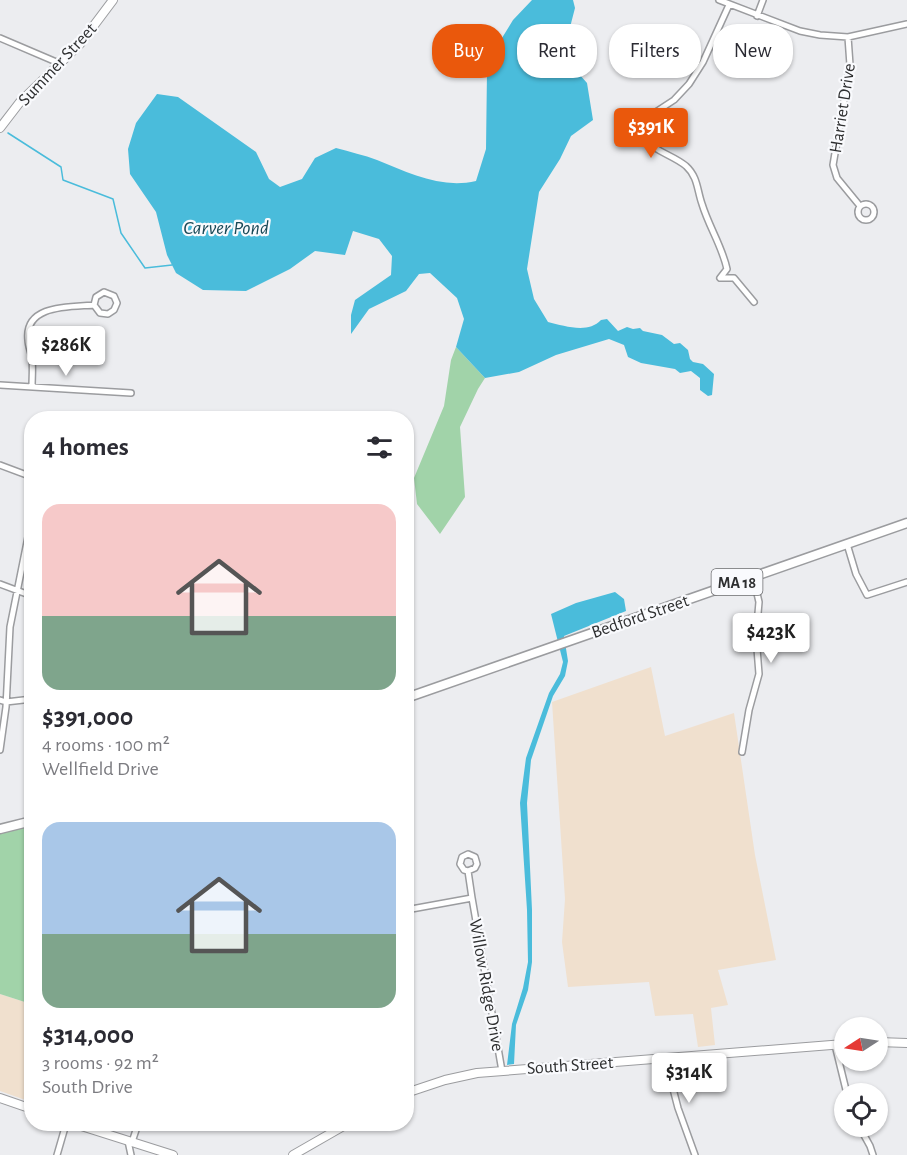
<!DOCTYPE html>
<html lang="en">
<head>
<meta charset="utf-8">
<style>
	body { margin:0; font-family:"Alegreya Sans",sans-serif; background:#f2f2f3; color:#2b2b33; height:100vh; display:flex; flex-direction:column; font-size:22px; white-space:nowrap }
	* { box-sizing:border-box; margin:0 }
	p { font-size:20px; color:#7c7c81 }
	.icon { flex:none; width:33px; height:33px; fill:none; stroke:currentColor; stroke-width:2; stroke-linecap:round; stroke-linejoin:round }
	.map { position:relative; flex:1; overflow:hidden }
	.sheet { position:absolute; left:24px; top:411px; width:390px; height:720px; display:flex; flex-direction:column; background:#fff; border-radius:24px; box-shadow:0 2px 4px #0004 }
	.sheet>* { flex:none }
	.banner { position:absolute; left:432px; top:24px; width:384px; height:54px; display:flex; gap:12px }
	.needle { width:39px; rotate:258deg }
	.fabs { position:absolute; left:834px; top:1017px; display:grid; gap:12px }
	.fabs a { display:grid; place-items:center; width:54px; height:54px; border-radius:50%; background:#fff; box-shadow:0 2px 4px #0004; font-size:30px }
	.price { position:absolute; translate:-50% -51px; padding:0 14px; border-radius:6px; background:#fff; color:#222; font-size:20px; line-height:39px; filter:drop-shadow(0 2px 3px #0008) }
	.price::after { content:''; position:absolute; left:50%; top:36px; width:18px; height:14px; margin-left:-9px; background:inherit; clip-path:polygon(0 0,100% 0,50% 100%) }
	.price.on { background:#ea580c; color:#fff }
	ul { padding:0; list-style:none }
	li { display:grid; align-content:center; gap:12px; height:318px; padding:0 18px }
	li span { display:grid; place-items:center; height:186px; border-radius:18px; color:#555 }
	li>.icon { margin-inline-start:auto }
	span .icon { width:108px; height:108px; fill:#fffc; stroke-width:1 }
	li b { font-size:26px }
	h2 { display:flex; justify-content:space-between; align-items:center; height:72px; padding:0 18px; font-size:26px }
	.tag { padding:0 21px; border-radius:24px; background:#fff; box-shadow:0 2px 4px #0004; font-size:21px; line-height:54px }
	.tag.on { background:#ea580c; color:#fff }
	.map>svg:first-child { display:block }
</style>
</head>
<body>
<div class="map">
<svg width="907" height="1155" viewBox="0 0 907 1155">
	<rect width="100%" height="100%" fill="#ecedf0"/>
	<path fill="#f0e0ce" d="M 651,667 L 665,736 L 734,713 L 755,855 L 776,960 L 718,970 L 728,1005 L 711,1008 L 715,1045 L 698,1047 L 693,1014 L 655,1016 L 649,982 L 568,987 L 562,942 L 565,899 L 552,702 Z
		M 0,994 L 31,1004 L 31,1102 L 0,1091 Z"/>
	<path fill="#a1d3a9" d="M 456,347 L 485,378 L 478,389 L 460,427 L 465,497 L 440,534 L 417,504 L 414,478 L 444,406 L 451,360 Z
		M 31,825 L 31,1004 L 0,994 L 0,833 Z"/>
	<path fill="#4abcdb" d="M 532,0 L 573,0 L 575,8 L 568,35 L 572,66 L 587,83 L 593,120 L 571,136 L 560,159 L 539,192 L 527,269 L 534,299 L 548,322 C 565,326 588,334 601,320 L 607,319 L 618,331 L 627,327 L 633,329 L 640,328 L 643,331 L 662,335 L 674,344 L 680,343 L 688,350 L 690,359 L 693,362 L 703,364 L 714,374 L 712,395 L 708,396 L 700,390 L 700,378 L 691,371 L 680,373 L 675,369 L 641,363 L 628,357 L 624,345 L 609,339 L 556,355 L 519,372 L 485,378 L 456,347 L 464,319 L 457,298 L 430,273 L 419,274 L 406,291 L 369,309 L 351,334 L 351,315 L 355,300 L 391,275 L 392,256 L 379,239 L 353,231 L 345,255 L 315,251 L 290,269 L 246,291 L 203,290 L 176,273 L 167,255 L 156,212 L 130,174 L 128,149 L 136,123 L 157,94 L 178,97 L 256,152 L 269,179 L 280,187 L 302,179 L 315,158 L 336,148 C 350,152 364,155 377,160 C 409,173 441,189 476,181 L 486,149 L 487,71 L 497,46 L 513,20 Z
		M 615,592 L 624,599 L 626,611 L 564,636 L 568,661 L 565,676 L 553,696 L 531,760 L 527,803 L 532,910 L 532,962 L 528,990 L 516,1025 L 514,1064 L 507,1065 L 512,1024 L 523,988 L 528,962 L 527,910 L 520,803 L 526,758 L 549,693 L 560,674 L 563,662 L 551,614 L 576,603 Z"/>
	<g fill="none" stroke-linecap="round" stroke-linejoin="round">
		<path stroke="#4abcdb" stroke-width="1.5" d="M 8,133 L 61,167 L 63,180 L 113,199 L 121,233 L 145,268 L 172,265"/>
		<g stroke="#9b9c9f" stroke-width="8">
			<path id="street" d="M 719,0 L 800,31 L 820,35 L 848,37 L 907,24
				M 729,5 L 703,62 L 689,84 L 674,100 L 648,117 L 646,122 L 646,141 C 657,152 674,156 686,166 C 698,177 697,190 702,204 C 709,227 722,246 727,269 L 720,278 L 734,278 L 754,302
				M 757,16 L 763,0
				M 848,37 L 850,65 L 833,165 L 837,178 L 860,206
				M 0,38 L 61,64
				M858 212a8 8 0 1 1 16 0a8 8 0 1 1-16 0Z
				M 0,385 L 131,393
				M 32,387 C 32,378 33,368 32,358 C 31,352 28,346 28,340 C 24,304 71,307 94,305 L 100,313 L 108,314 L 114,310 L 117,303 L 114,296 L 104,292 L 96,297 L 94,305
				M 0,465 L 32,477
				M 847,544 L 856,574 L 867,595 L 907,582
				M 0,584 L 32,596
				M 0,700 L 6,702 L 32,699
				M 0,750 L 6,707 L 10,627 L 32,517
				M 742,752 L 749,710 L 759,674 L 756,636 L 759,602 L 753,576
				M 468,871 L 475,868 L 477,864 L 475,857 L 468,854 L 462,857 L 460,864 L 464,870 L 468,871 L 472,898
				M 406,910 L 472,898 L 502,1071
				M 835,1045 L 847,1094
				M 665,1058 L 678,1108 L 695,1155
				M 859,1126 L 870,1146 L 873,1155
				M 128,1141 L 131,1155
				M 132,1142 L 138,1124
				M 57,1155 L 66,1124"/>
		</g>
		<g stroke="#9b9c9f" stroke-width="10">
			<path id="secondary" d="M 0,128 L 20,102 L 80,44 L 113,0
				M 878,1042 L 907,1043
				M 406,1093 L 445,1080 L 477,1073 L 844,1044
				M 0,1098 L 32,1109
				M 75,1124 L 173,1155
				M 293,1155 L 347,1124"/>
		</g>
		<g stroke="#9b9c9f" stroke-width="11">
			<path id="primary" d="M 406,698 L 907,523
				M 0,829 L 32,821"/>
		</g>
		<use href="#street" stroke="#fff" stroke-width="5"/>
		<use href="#secondary" stroke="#fff" stroke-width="8"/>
		<use href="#primary" stroke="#fff" stroke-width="8"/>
	</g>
	<g text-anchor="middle" stroke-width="4.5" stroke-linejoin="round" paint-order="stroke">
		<rect fill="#f9fafd" stroke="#6b6c6e" stroke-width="1.5" x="711.5" y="569" width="51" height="26" rx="4.5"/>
		<g font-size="16" font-weight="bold" fill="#2e2f30">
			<text x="737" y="588">MA 18</text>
		</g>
		<g font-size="18" fill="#2e2f30" stroke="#f9fafd">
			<text transform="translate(57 64) rotate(-47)" y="6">Summer Street</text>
			<text transform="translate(842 108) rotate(-81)" y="6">Harriet Drive</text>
			<text transform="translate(640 616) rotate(-19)" y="6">Bedford Street</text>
			<text transform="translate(487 985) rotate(80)" y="6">Willow Ridge Drive</text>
			<text transform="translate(570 1065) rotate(-4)" y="6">South Street</text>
		</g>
		<g font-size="20" font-style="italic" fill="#194957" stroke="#f9fafd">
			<text x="226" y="234">Carver Pond</text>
		</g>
	</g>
</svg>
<div class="fabs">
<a><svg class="needle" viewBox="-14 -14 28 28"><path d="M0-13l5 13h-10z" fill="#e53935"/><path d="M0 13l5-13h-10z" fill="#7c7c81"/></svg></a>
<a><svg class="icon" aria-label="locate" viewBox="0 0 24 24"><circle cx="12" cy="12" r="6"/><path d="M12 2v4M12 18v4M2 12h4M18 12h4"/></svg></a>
</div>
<b class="price on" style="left:651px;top:159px">$391K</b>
<b class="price" style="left:66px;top:377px">$286K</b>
<b class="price" style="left:771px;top:664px">$423K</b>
<b class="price" style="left:689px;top:1104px">$314K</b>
<div class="banner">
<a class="tag on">Buy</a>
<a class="tag">Rent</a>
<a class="tag">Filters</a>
<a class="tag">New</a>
</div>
<section class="sheet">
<h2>4 homes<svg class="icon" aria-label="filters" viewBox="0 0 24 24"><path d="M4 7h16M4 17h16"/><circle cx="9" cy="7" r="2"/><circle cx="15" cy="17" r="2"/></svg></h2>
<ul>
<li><span style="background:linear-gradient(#f6c9c9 60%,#7fa58c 0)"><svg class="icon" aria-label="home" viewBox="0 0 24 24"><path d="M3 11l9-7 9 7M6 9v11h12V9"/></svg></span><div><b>$391,000</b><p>4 rooms · 100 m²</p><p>Wellfield Drive</p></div></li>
<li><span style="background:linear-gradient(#a9c7e8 60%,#7fa58c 0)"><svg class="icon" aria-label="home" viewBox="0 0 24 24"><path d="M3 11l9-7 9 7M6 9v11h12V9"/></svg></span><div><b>$314,000</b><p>3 rooms · 92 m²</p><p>South Drive</p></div></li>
</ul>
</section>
</div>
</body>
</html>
